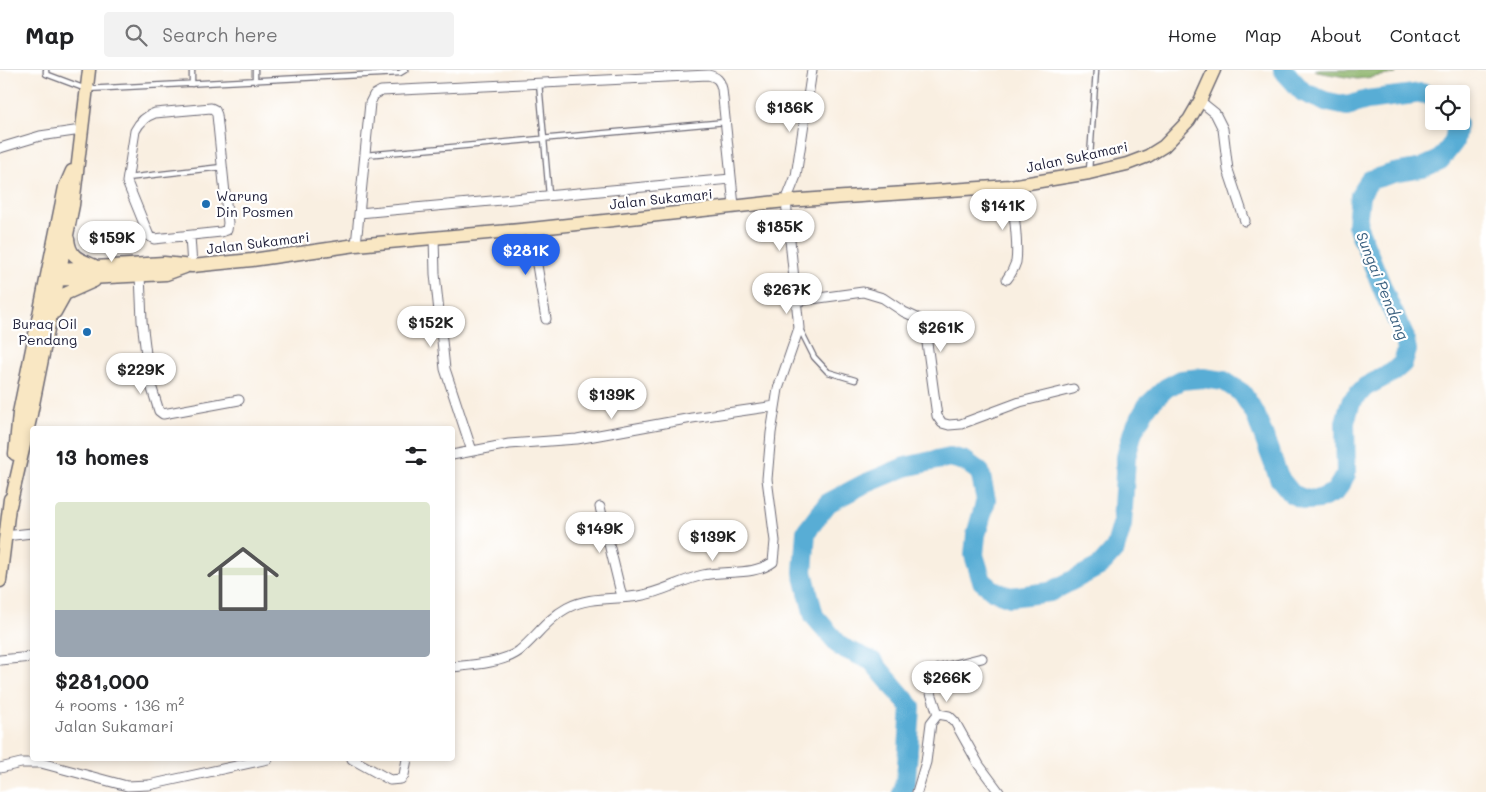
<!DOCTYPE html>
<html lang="en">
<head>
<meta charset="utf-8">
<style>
	body { margin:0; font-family:Mali,sans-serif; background:#f2f2f2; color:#202124; height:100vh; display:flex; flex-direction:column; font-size:19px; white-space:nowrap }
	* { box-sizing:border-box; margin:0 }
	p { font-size:16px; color:#757577 }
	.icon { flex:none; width:28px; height:28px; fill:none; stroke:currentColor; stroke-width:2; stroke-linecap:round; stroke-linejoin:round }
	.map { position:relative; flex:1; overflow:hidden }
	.sheet { position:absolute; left:30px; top:356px; width:425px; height:335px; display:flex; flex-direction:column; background:#fff; border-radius:5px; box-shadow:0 2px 8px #0003 }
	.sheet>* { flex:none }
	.fabs { position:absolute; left:1425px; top:15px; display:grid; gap:10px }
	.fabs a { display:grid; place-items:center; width:45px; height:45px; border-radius:5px; background:#fff; box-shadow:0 2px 8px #0003; font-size:25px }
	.price { position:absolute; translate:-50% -42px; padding:0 11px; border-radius:18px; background:#fff; color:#222; font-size:16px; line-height:32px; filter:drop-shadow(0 1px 2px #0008) }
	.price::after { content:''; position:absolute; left:50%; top:30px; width:15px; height:11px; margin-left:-8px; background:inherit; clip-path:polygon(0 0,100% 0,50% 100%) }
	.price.current { background:#2563eb; color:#fff }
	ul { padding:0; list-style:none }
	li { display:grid; align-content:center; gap:10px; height:265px; padding:0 25px }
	li span { display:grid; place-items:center; height:155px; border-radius:5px; color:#555 }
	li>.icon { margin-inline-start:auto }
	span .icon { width:90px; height:90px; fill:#fffc; stroke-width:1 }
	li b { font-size:21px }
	h2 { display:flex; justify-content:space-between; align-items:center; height:60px; padding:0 25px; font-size:21px }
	header { display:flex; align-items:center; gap:30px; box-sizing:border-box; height:70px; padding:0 25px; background:#fff; border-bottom:1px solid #e0e0e0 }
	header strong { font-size:24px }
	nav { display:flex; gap:28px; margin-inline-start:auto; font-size:18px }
	.search { width:350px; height:45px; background:#f2f2f2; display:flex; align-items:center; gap:12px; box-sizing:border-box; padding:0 18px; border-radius:5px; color:#757577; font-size:19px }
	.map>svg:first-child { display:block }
</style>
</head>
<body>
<header>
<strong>Map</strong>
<div class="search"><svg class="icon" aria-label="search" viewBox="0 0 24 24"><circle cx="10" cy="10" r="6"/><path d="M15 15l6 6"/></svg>Search here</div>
<nav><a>Home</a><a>Map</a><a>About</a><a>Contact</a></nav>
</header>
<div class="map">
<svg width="1486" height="722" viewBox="0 0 1486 722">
	<rect width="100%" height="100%" fill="#fff"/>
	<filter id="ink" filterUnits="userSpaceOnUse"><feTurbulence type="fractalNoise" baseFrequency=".02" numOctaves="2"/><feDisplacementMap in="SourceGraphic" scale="10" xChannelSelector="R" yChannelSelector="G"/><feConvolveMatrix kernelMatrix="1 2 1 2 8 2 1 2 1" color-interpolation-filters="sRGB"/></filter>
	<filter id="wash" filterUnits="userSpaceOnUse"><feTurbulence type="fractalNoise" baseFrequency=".0096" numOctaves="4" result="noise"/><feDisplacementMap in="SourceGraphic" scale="20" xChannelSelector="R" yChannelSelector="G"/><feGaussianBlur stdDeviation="1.12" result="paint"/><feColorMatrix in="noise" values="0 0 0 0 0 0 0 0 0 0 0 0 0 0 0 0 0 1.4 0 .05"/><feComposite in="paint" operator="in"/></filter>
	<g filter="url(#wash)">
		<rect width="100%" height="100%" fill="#f9efe1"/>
		<path fill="#8ab268" stroke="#566a52" d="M 1315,0 L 1394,0 L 1396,4 L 1357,9 L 1317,2 Z"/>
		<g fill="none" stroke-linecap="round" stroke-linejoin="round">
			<path stroke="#59add5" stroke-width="20" d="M 1283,0 L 1303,22 L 1324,31 L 1347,36 L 1367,30 L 1422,23 L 1434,27
				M 902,722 L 906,709 L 911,637 L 872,591 L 841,577 L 814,546 L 803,502 L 806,462 L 828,433 L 862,415 L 905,397 L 950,387 L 965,391 L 980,402 L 986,430 L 976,465 L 974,485 L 982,511 L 994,521 L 1010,527 L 1050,522 L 1100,496 L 1115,479 L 1122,455 L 1126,387 L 1133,361 L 1147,336 L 1166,318 L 1181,310 L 1203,308 L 1224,311 L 1242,323 L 1255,343 L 1279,408 L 1292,424 L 1306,430 L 1320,429 L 1335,422 L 1346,404 L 1345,352 L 1351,332 L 1365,317 L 1393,302 L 1403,293 L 1407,280 L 1404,266 L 1386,227 L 1357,155 L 1360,125 L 1370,110 L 1394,103 L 1422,98 L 1440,90 L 1454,72 L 1457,54 L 1455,51"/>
		</g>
	</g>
	<g filter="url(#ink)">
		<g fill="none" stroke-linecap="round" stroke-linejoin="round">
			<g stroke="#6d6a75" stroke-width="7">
				<path id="lane" d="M 46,0 L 46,4 L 86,19 L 400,3 L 405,0
					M 255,11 L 255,0
					M 539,13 L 549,125
					M 192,14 L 192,0
					M 365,85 L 726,52
					M 1089,101 L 1096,0
					M 127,108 L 222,97
					M 800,259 L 814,287 L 828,302 L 855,310"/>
			</g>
			<g stroke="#6d6a75" stroke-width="11">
				<path id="street" d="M 1200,31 L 1215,43 L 1223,59 L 1228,100 L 1245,151
					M 211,38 L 215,40 L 217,45 L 228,153 L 227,160 L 221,162 L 154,169 L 149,166 L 127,112 L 135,61 C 139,53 146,46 155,43 Z
					M 0,78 L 40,66 L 81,60
					M 359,143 L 731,109
					M 531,159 L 546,249
					M 190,166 L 192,196
					M 434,167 L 435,204 L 445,299 L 472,381
					M 356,175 L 370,33 L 374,25 L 381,21 L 708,5 C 717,7 720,10 722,19 L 734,136
					M 140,205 L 142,251 L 149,309 L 159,341 L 163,344 L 239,330
					M 1007,209 C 1011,204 1014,198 1016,192 C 1019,172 1013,136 1010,116
					M 797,231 L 863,222 L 883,228 L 904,242 L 924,251 L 937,346 L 942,353 L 949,355 L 961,354 L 1020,332 L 1073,319
					M 452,385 L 509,374 L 577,369 L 692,348 L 775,336
					M 600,437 L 622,527
					M 5,466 L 32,463
					M 0,590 L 32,587
					M 452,597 C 472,595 503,593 519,581 C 535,568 548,548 567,538 C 589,526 614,530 638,526 C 661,523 681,510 703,505 C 726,500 754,506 773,492 L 775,471 L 767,409 L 771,363 L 778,319 L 799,258 L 786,131 L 796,106 L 812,0
					M 938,644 L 928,614 L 927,608 L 939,599 L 982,588
					M 352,689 L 390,710 L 401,709 L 404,705 L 407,689
					M 0,698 L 21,693 L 41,693 L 127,716 L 149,715 L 268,689
					M 917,722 L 926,692 L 931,653 L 938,644 L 949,646 L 955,652 L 979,695 L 999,722"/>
			</g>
			<g stroke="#6d6a75" stroke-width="15">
				<path id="secondary" d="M 68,169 C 70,187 78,189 93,195
					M 48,202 L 60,199 L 164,193 L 192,196 L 252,190 L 356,175 L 531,159 L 786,131 L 1010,116 L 1089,103 L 1127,94 L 1148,86 L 1164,76 L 1189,50 L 1200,31 L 1214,0
					M 51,210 L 166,204 L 185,197
					M 55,242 L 65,224 L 94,211
					M 15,384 L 19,343 L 65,117 L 72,101
					M 10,436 L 30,349 L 73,135 L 89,0
					M 0,511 L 10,429"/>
			</g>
			<use href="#lane" stroke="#fff" stroke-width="4.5"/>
			<use href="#street" stroke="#fff" stroke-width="9"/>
			<use href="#secondary" stroke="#f9e7c3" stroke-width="12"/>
		</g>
	</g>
	<g fill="#1f6fb2" stroke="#fff" stroke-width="2">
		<circle cx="206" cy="134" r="5"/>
		<circle cx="87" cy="262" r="5"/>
	</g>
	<g text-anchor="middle" stroke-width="4.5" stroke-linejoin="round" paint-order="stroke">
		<g font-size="14" fill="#22223b" stroke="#fff">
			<text transform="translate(1077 87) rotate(-12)" y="5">Jalan Sukamari</text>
			<text transform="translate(661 129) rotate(-6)" y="5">Jalan Sukamari</text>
			<text transform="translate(258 173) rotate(-7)" y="5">Jalan Sukamari</text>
		</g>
		<g font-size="14" fill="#22223b" stroke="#fff" text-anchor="start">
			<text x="216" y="131">Warung<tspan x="216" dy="16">Din Posmen</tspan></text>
			<text x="77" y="259" text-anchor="end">Buraq Oil<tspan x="77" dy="16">Pendang</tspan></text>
		</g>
		<g font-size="15" font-style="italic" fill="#3b6180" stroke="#fff">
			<text transform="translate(1382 216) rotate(68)" y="5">Sungai Pendang</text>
		</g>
	</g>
</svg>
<div class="fabs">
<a><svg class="icon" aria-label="locate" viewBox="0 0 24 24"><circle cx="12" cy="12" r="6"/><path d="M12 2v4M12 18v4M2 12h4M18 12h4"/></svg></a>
</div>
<b class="price" style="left:790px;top:63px">$186K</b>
<b class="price" style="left:1003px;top:161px">$141K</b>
<b class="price" style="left:780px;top:182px">$185K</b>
<b class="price" style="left:112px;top:193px">$159K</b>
<b class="price current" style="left:526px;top:206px">$281K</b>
<b class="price" style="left:787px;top:245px">$267K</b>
<b class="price" style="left:431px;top:278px">$152K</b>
<b class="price" style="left:941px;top:283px">$261K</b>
<b class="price" style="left:141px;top:325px">$229K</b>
<b class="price" style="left:612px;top:350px">$139K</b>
<b class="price" style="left:600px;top:484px">$149K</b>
<b class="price" style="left:713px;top:492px">$139K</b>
<b class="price" style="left:947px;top:633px">$266K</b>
<section class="sheet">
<h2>13 homes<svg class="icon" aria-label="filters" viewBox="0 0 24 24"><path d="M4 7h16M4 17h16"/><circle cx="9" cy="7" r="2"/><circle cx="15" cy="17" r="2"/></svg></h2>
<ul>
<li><span style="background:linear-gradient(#dfe7d0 70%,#9aa5b1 0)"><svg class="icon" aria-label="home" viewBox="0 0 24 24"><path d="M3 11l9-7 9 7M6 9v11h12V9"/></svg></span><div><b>$281,000</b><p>4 rooms · 136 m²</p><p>Jalan Sukamari</p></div></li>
</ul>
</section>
</div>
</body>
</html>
